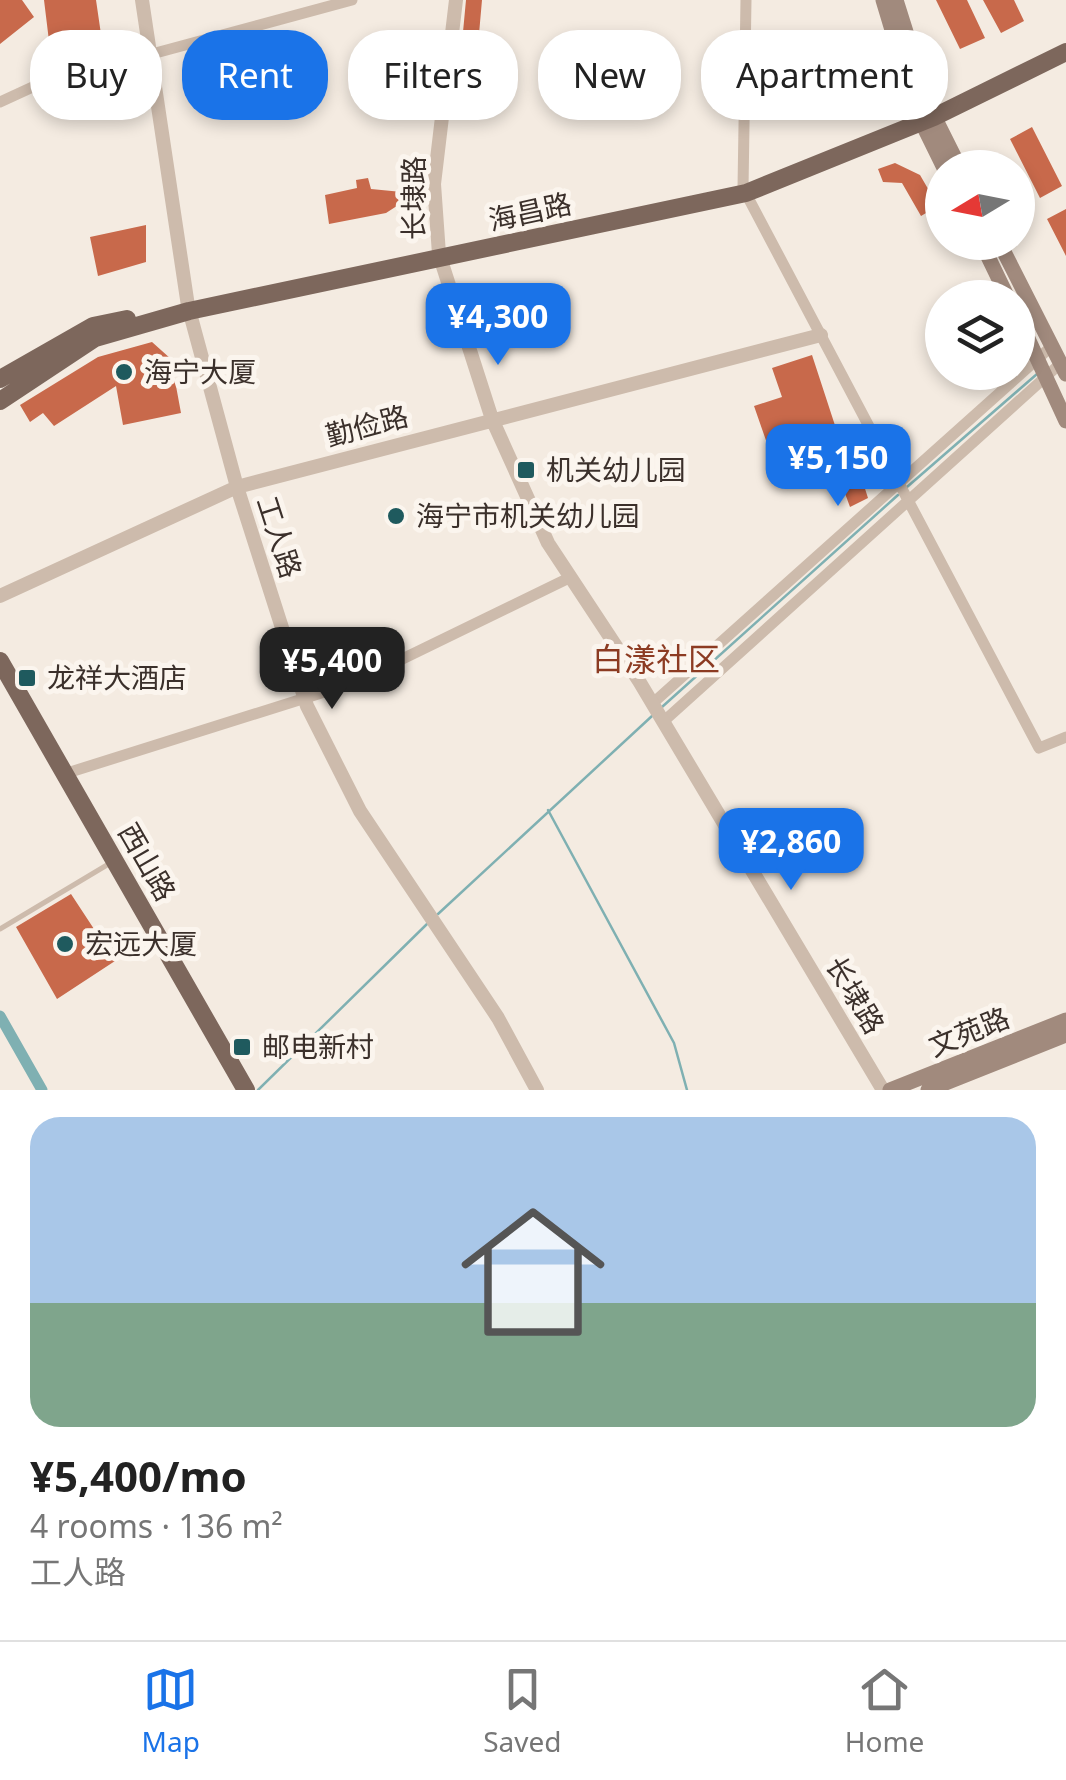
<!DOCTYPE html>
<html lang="en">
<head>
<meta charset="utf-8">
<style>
	body { margin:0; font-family:"Noto Sans","Noto Sans SC",sans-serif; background:#f2f2f2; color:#222; height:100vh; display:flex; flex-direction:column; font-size:38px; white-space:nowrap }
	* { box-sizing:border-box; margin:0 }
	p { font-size:32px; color:#767676 }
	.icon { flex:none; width:55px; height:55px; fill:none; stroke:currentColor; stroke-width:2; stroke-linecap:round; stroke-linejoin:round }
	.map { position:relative; height:1090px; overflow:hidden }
	.sheet { display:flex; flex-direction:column; background:#fff; flex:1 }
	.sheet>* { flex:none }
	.hud { position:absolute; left:30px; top:30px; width:1008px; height:90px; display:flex; gap:20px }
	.needle { width:65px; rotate:260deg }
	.tools { position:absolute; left:925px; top:150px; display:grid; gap:20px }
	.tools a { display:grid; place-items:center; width:110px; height:110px; border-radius:50%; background:#fff; box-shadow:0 5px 15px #0003; font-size:50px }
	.price { position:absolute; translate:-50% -85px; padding:0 22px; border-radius:20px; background:#1a73e8; color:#fff; font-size:32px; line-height:65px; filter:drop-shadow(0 2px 5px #0008) }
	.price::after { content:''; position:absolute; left:50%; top:60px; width:30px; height:22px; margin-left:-15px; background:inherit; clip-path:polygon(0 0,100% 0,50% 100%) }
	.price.current { background:#222; color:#fff }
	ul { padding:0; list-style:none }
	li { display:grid; align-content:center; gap:20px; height:530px; padding:0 30px }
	li span { display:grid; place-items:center; height:310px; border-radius:30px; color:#555 }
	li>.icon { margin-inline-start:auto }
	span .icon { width:180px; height:180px; fill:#fffc; stroke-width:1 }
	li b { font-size:42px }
	.chip { padding:0 35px; border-radius:40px; background:#fff; box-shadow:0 5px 15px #0003; font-size:35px; line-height:90px }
	.chip.current { background:#1a73e8; color:#fff }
	.menu { display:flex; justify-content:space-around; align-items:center; height:140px; border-top:2px solid #e0e0e0; background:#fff; font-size:28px; color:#767676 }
	.menu a { display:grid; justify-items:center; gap:5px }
	.menu .current { color:#1a73e8 }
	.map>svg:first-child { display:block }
</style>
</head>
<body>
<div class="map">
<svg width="1066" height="1090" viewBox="0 0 1066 1090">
	<rect width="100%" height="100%" fill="#f4ebe1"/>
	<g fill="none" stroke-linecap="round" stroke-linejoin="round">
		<path stroke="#7fb0b2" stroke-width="2.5" d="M 907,487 L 1037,374
			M 662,707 L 898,495
			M 548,810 L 674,1043 L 687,1090
			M 438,914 L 652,716
			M 258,1090 L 428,923"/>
		<path stroke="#7fb0b2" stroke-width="11" d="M 0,1016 L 42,1090"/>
	</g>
	<path fill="#c8694b" d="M 0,0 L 22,0 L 34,17 L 0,44 Z
		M 44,0 L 96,0 L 103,48 L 75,58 L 49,41 Z
		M 466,0 L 482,0 L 479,34 L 463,32 Z
		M 936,0 L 967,0 L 985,38 L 960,49 Z
		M 983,0 L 1014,0 L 1024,21 L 1001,33 Z
		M 461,50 L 475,51 L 473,82 L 457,81 Z
		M 1032,127 L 1062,186 L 1040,198 L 1010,139 Z
		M 895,163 L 920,175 L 938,206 L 921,216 L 902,183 L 883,182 L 878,169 Z
		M 368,178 L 371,189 L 402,192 L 403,202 L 386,213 L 329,224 L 325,195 L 357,188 L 356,180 Z
		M 1066,209 L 1066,256 L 1047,219 Z
		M 146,225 L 146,262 L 98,276 L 90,237 Z
		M 152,342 L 171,359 L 181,413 L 123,425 L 116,386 L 54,426 L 43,413 L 30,422 L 20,405 L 98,357 Z
		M 812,355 L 845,456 L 810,467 L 801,439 L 769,449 L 754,406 L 782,397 L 772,368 Z
		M 859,470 L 868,498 L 850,507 L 839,477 Z
		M 71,894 L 115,961 L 57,999 L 16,927 Z"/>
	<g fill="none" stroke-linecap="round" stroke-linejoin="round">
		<path stroke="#cdbbac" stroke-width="5" d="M 0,929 L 112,862"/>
		<path stroke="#cdbbac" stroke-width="11" d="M 746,0 L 743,188 L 1039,748 L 1066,737
			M 0,102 L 37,85 L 352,0
			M 653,703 L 1052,346
			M 664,721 L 1061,363
			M 64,774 L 353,683 L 571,577"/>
		<path stroke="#cdbbac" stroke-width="14" d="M 142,0 L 188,306 L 237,487 L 307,706 L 360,811 L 498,1018 L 537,1090
			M 456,0 L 434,184 L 439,254 L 492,419 L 548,543 L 639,681 L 883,1090
			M 0,596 L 237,487 L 821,335"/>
		<path stroke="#a18a7d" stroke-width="15" d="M 883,0 L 917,113 L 944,168
			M 896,0 L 930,108 L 960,168
			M 981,242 L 1008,298
			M 999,242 L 1066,374
			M 1018,317 L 1066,421
			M 890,1090 L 1066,1020
			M 928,1090 L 1066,1035"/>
		<path stroke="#7d675c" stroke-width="18" d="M 0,379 L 93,326 L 127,319
			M 0,401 L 95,338 L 189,311 L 746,193 L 934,117 L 1066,52
			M 0,661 L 246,1090"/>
	</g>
	<g fill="#1f5a5e" stroke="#fbf5ee" stroke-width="4">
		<circle cx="124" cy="372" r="10"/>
		<rect x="516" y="460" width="20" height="20" rx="5"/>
		<circle cx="396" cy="516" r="10"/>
		<rect x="17" y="668" width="20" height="20" rx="5"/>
		<circle cx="65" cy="944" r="10"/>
		<rect x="232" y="1037" width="20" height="20" rx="5"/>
	</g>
	<g text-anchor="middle" stroke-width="10" stroke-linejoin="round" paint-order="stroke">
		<g font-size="28" fill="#3b302b" stroke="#fbf5ee">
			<text transform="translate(414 198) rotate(-90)" y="10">长埭路</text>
			<text transform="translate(530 212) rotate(-12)" y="10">海昌路</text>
			<text transform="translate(367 426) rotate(-15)" y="10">勤俭路</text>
			<text transform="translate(279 537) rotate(72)" y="10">工人路</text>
			<text transform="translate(147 862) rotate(60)" y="10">西山路</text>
			<text transform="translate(855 995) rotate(59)" y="10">长埭路</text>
			<text transform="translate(969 1032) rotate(-22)" y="10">文苑路</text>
		</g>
		<g font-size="28" fill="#3b302b" stroke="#fbf5ee" text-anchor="start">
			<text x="144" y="382">海宁大厦</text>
			<text x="546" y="480">机关幼儿园</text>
			<text x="416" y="526">海宁市机关幼儿园</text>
			<text x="47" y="688">龙祥大酒店</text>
			<text x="85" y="954">宏远大厦</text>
			<text x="262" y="1057">邮电新村</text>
		</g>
		<g font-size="32" fill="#8c3b22" stroke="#fbf5ee">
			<text x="656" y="671">白漾社区</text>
		</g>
	</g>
</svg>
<div class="tools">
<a><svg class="needle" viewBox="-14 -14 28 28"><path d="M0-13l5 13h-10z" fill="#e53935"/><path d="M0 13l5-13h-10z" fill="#767676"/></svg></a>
<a><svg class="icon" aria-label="layers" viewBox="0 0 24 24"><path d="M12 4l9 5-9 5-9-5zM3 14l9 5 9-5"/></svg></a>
</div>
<b class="price" style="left:498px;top:368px">¥4,300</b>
<b class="price" style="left:838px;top:509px">¥5,150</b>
<b class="price current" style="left:332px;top:712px">¥5,400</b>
<b class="price" style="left:791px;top:893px">¥2,860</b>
<div class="hud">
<a class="chip">Buy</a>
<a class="chip current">Rent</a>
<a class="chip">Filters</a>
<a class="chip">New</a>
<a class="chip">Apartment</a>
</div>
</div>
<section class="sheet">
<ul>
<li><span style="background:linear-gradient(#a9c7e8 60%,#7fa58c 0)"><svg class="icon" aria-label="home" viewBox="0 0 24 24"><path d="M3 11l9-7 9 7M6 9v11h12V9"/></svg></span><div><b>¥5,400/mo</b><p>4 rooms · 136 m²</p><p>工人路</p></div></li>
</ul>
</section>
<nav class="menu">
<a class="current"><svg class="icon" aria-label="map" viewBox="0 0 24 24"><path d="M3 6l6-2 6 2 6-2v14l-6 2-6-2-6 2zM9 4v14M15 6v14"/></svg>Map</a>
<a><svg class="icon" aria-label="saved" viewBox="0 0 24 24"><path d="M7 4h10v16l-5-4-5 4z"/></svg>Saved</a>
<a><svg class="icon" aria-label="home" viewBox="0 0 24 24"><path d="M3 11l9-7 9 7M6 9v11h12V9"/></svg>Home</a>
</nav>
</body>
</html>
